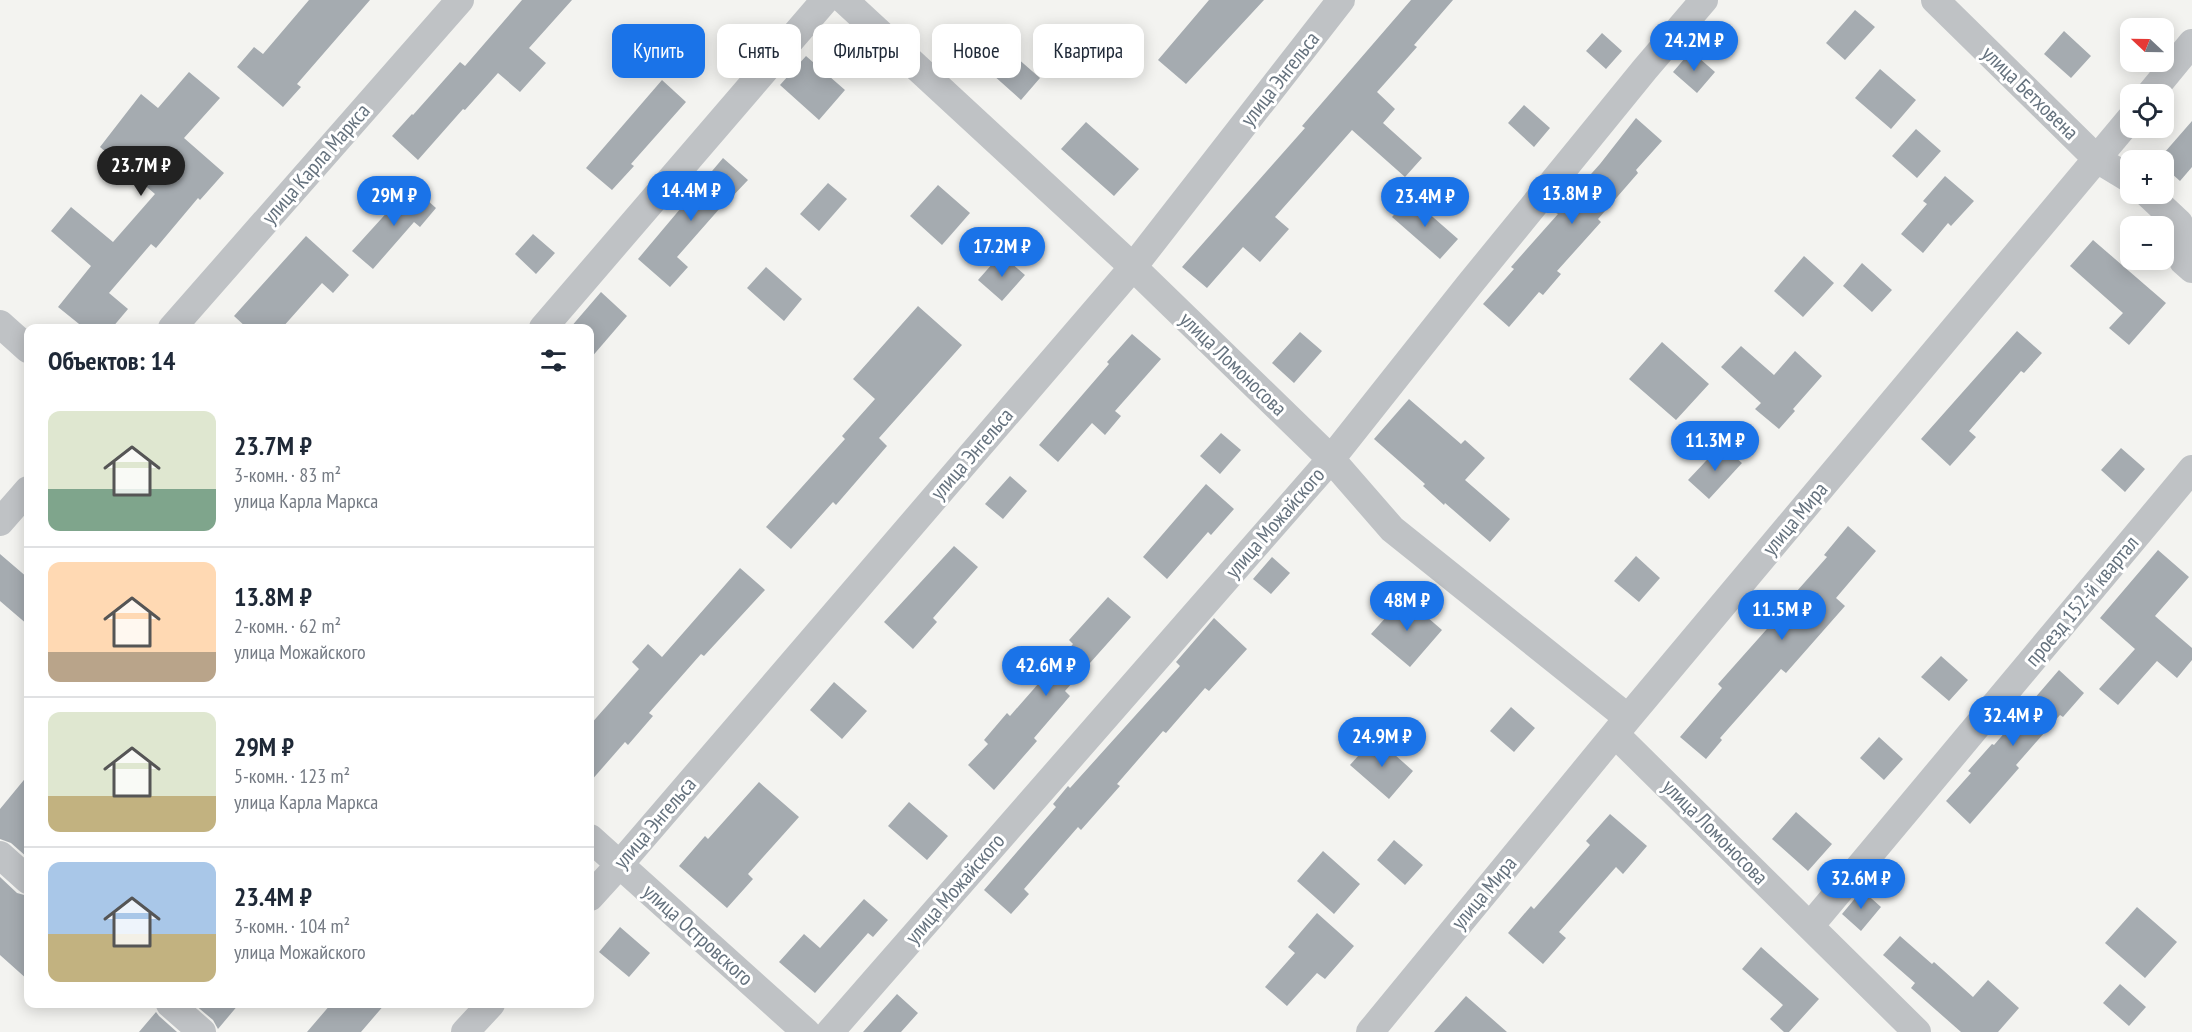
<!DOCTYPE html>
<html lang="ru">
<head>
<meta charset="utf-8">
<style>
	body { margin:0; font-family:"PT Sans Narrow",sans-serif; background:#f6f6f7; color:#1f2937; height:100vh; display:flex; flex-direction:column; font-size:22px; white-space:nowrap }
	* { box-sizing:border-box; margin:0 }
	p { font-size:20px; color:#747a83 }
	.icon { flex:none; width:33px; height:33px; fill:none; stroke:currentColor; stroke-width:2; stroke-linecap:round; stroke-linejoin:round }
	.map { position:relative; flex:1; overflow:hidden }
	.side { position:absolute; left:24px; top:324px; width:570px; height:684px; display:flex; flex-direction:column; background:#fff; border-radius:12px; box-shadow:0 3px 15px #0003 }
	.side>* { flex:none }
	.banner { position:absolute; left:612px; top:24px; width:570px; height:54px; display:flex; gap:12px }
	.needle { width:39px; rotate:292deg }
	.fabs { position:absolute; left:2120px; top:18px; display:grid; gap:12px }
	.fabs a { display:grid; place-items:center; width:54px; height:54px; border-radius:12px; background:#fff; box-shadow:0 3px 15px #0003; font-size:30px }
	.price { position:absolute; translate:-50% -51px; padding:0 14px; border-radius:21px; background:#1a73e8; color:#fff; font-size:20px; line-height:39px; filter:drop-shadow(0 2px 3px #0008) }
	.price::after { content:''; position:absolute; left:50%; top:36px; width:18px; height:14px; margin-left:-9px; background:inherit; clip-path:polygon(0 0,100% 0,50% 100%) }
	.price.selected { background:#222; color:#fff }
	ul { padding:0; list-style:none }
	li { display:flex; align-items:center; gap:18px; height:150px; padding:0 24px }
	li+li { border-top:2px solid #e0e1e3 }
	li span { display:grid; place-items:center; flex:none; width:168px; height:120px; border-radius:12px; color:#555 }
	li>.icon { margin-inline-start:auto }
	span .icon { width:72px; height:72px; fill:#fffc; stroke-width:1 }
	li b { font-size:26px }
	h2 { display:flex; justify-content:space-between; align-items:center; height:72px; padding:0 24px; font-size:26px }
	.pill { padding:0 21px; border-radius:12px; background:#fff; box-shadow:0 3px 15px #0003; font-size:21px; line-height:54px }
	.pill.selected { background:#1a73e8; color:#fff }
	.map>svg:first-child { display:block }
</style>
</head>
<body>
<div class="map">
<svg width="2192" height="1032" viewBox="0 0 2192 1032">
	<rect width="100%" height="100%" fill="#f3f3f0"/>
	<path fill="#a5abb0" d="M 309,0 L 370,0 L 297,84 L 301,87 L 283,107 L 237,67 L 254,47 L 263,54 Z
		M 522,0 L 572,0 L 529,48 L 546,63 L 520,92 L 498,73 L 465,110 L 463,109 L 418,160 L 392,136 L 412,114 L 413,115 L 460,62 L 465,66 Z
		M 1209,0 L 1264,0 L 1186,84 L 1158,60 Z
		M 1411,0 L 1453,0 L 1414,45 L 1417,47 L 1377,92 L 1395,109 L 1383,123 L 1422,158 L 1405,177 L 1352,130 L 1275,217 L 1289,229 L 1260,262 L 1243,247 L 1207,288 L 1182,267 L 1305,128 L 1302,126 Z
		M 1855,10 L 1875,27 L 1845,60 L 1826,43 Z
		M 2064,31 L 2091,56 L 2071,78 L 2044,54 Z
		M 1602,33 L 1622,51 L 1606,69 L 1586,51 Z
		M 993,37 L 1040,78 L 1021,100 L 974,58 Z
		M 1691,51 L 1715,72 L 1697,93 L 1673,72 Z
		M 806,56 L 845,90 L 819,120 L 780,85 Z
		M 1880,69 L 1916,100 L 1891,129 L 1855,98 Z
		M 189,72 L 220,98 L 184,138 L 224,173 L 200,200 L 198,198 L 156,248 L 151,244 L 109,293 L 128,309 L 112,328 L 84,328 L 58,307 L 91,266 L 51,231 L 71,207 L 113,242 L 155,194 L 100,147 L 141,94 L 158,108 Z
		M 662,80 L 686,102 L 631,164 L 634,166 L 612,190 L 586,168 Z
		M 1524,105 L 1550,128 L 1534,147 L 1508,123 Z
		M 1636,118 L 1662,141 L 1636,170 L 1638,173 L 1598,219 L 1601,222 L 1557,271 L 1561,274 L 1543,295 L 1539,292 L 1509,327 L 1483,304 L 1514,269 L 1511,267 L 1558,214 L 1556,213 L 1600,164 Z
		M 2192,121 L 2192,167 L 2180,181 L 2163,166 L 2163,160 L 2158,160 Z
		M 1086,122 L 1139,169 L 1114,196 L 1061,149 Z
		M 1916,129 L 1941,151 L 1917,178 L 1892,156 Z
		M 723,158 L 748,180 L 729,200 L 728,199 L 677,257 L 688,267 L 670,287 L 638,259 Z
		M 1945,176 L 1974,201 L 1951,226 L 1948,223 L 1923,253 L 1901,234 L 1927,204 L 1923,201 Z
		M 828,183 L 847,199 L 819,231 L 800,214 Z
		M 938,185 L 970,213 L 942,245 L 910,216 Z
		M 411,186 L 436,208 L 420,227 L 414,222 L 373,269 L 352,251 Z
		M 1410,197 L 1458,239 L 1440,259 L 1392,217 Z
		M 533,234 L 555,253 L 536,274 L 515,254 Z
		M 306,236 L 349,275 L 333,293 L 322,283 L 282,328 L 247,328 L 234,316 Z
		M 2093,240 L 2166,303 L 2129,345 L 2109,328 L 2123,313 L 2070,266 Z
		M 1001,254 L 1025,275 L 1002,301 L 978,280 Z
		M 1804,256 L 1834,283 L 1803,317 L 1774,291 Z
		M 1862,263 L 1892,290 L 1872,312 L 1843,286 Z
		M 766,267 L 802,299 L 784,321 L 747,288 Z
		M 601,292 L 627,316 L 590,359 L 590,328 L 570,328 Z
		M 918,306 L 962,345 L 879,438 L 887,446 L 836,505 L 833,502 L 791,549 L 766,527 L 845,439 L 842,436 L 875,399 L 853,379 Z
		M 2017,331 L 2042,353 L 2024,373 L 2021,371 L 1969,431 L 1976,437 L 1950,466 L 1921,439 Z
		M 1300,332 L 1322,351 L 1294,383 L 1272,363 Z
		M 1132,334 L 1161,359 L 1115,411 L 1121,416 L 1105,435 L 1092,423 L 1058,462 L 1039,445 L 1109,364 L 1107,362 Z
		M 1662,342 L 1709,384 L 1676,420 L 1629,379 Z
		M 1741,346 L 1774,375 L 1795,351 L 1822,376 L 1793,409 L 1795,411 L 1779,429 L 1755,409 L 1761,403 L 1721,367 Z
		M 1409,399 L 1461,444 L 1465,440 L 1485,458 L 1465,480 L 1510,519 L 1490,542 L 1445,503 L 1444,505 L 1423,486 L 1425,484 L 1374,439 Z
		M 1221,433 L 1241,450 L 1220,474 L 1200,456 Z
		M 1721,445 L 1742,463 L 1709,499 L 1688,480 Z
		M 2121,448 L 2145,469 L 2125,492 L 2101,470 Z
		M 1010,476 L 1027,491 L 1003,519 L 985,504 Z
		M 1206,484 L 1234,509 L 1211,535 L 1208,532 L 1167,579 L 1143,557 Z
		M 1848,526 L 1876,551 L 1836,598 L 1845,606 L 1786,673 L 1781,669 L 1720,738 L 1722,740 L 1706,759 L 1680,737 L 1722,688 L 1718,684 L 1799,593 L 1797,591 L 1827,557 L 1824,555 Z
		M 954,546 L 978,567 L 933,618 L 937,622 L 913,649 L 884,622 Z
		M 2158,550 L 2189,577 L 2155,616 L 2192,648 L 2192,660 L 2177,678 L 2157,661 L 2118,705 L 2099,689 L 2135,649 L 2100,618 Z
		M 0,554 L 28,578 L 28,625 L 0,601 Z
		M 1636,556 L 1660,578 L 1639,602 L 1614,581 Z
		M 1272,557 L 1290,573 L 1271,594 L 1253,579 Z
		M 740,568 L 765,590 L 704,656 L 701,654 L 649,713 L 653,716 L 628,745 L 625,742 L 590,782 L 590,725 L 639,669 L 632,662 L 648,644 L 662,657 Z
		M 1108,597 L 1131,617 L 1065,691 L 1070,696 L 1034,738 L 1037,741 L 994,790 L 968,765 L 988,744 L 984,740 L 1007,713 L 1010,716 L 1073,644 L 1069,640 Z
		M 1404,597 L 1442,630 L 1410,667 L 1371,634 Z
		M 1214,618 L 1247,649 L 1209,691 L 1205,688 L 1166,733 L 1163,731 L 1117,784 L 1120,786 L 1081,830 L 1078,827 L 1024,889 L 1029,894 L 1011,914 L 984,890 L 1056,807 L 1053,804 L 1068,786 L 1070,788 L 1180,666 L 1176,662 Z
		M 1941,656 L 1968,680 L 1949,701 L 1921,677 Z
		M 2059,670 L 2084,693 L 2063,717 L 2060,715 L 2016,765 L 2019,768 L 1970,824 L 1946,801 L 1971,773 L 1968,771 L 1992,744 L 1994,745 Z
		M 834,682 L 867,711 L 842,739 L 810,710 Z
		M 1511,707 L 1535,728 L 1514,752 L 1490,731 Z
		M 1375,737 L 1413,771 L 1389,799 L 1350,765 Z
		M 1879,737 L 1903,759 L 1884,780 L 1860,758 Z
		M 28,775 L 28,858 L 11,843 L 0,839 L 0,809 Z
		M 759,782 L 799,817 L 748,874 L 753,879 L 727,908 L 679,866 L 705,836 L 708,839 Z
		M 909,802 L 948,836 L 927,860 L 888,826 Z
		M 1796,812 L 1832,844 L 1808,871 L 1772,839 Z
		M 1610,814 L 1647,846 L 1623,874 L 1616,867 L 1559,932 L 1566,938 L 1543,964 L 1508,933 L 1531,906 L 1534,909 L 1590,845 L 1586,841 Z
		M 1394,840 L 1423,865 L 1405,885 L 1377,860 Z
		M 1323,851 L 1360,884 L 1334,914 L 1297,881 Z
		M 0,877 L 17,893 L 28,896 L 28,980 L 0,955 Z
		M 1862,890 L 1881,907 L 1861,931 L 1842,914 Z
		M 864,899 L 888,920 L 873,937 L 868,933 L 815,993 L 779,962 L 804,934 L 820,948 Z
		M 2137,907 L 2177,942 L 2145,978 L 2105,943 Z
		M 1317,913 L 1354,946 L 1325,979 L 1317,973 L 1287,1006 L 1265,987 L 1295,953 L 1288,947 Z
		M 620,927 L 650,953 L 629,977 L 599,952 Z
		M 1900,936 L 1932,964 L 1934,962 L 1973,997 L 1988,980 L 2019,1008 L 1998,1032 L 1961,1032 L 1911,988 L 1915,983 L 1883,955 Z
		M 1761,947 L 1819,999 L 1789,1032 L 1784,1032 L 1770,1019 L 1783,1005 L 1742,969 Z
		M 2120,984 L 2146,1007 L 2129,1026 L 2103,1003 Z
		M 897,994 L 918,1013 L 901,1032 L 863,1032 Z
		M 1466,996 L 1507,1032 L 1434,1032 Z
		M 194,1004 L 239,1004 L 218,1029 L 213,1020 Z
		M 331,1004 L 385,1004 L 361,1032 L 307,1032 Z
		M 156,1012 L 159,1016 L 177,1032 L 139,1032 Z"/>
	<g fill="none" stroke-linecap="round" stroke-linejoin="round">
		<path stroke="#bfc2c5" stroke-width="28" d="M 844,0 L 1133,267 L 1331,459 L 1392,529 L 1628,718
			M 1935,0 L 2097,159 L 2130,179
			M 2150,94 L 2192,43
			M 2148,194 L 2179,223 L 2183,261 L 2192,269
			M 0,324 L 28,349
			M 172,328 L 460,0
			M 543,328 L 825,0
			M 0,522 L 28,490
			M 1615,734 L 1917,1032
			M 590,838 L 806,1032
			M 0,855 L 28,880
			M 590,897 L 620,864 L 1133,267 L 1341,0
			M 1810,926 L 2192,469
			M 170,1004 L 202,1032
			M 465,1032 L 491,1004
			M 830,1032 L 1331,459 L 1469,285 L 1645,69 L 1704,0
			M 1370,1032 L 1628,718 L 2130,119"/>
	</g>
	<g text-anchor="middle" stroke-width="6" stroke-linejoin="round" paint-order="stroke">
		<g font-size="21" fill="#65727e" stroke="#fff">
			<text transform="translate(1280 79) rotate(-52)" y="7">улица Энгельса</text>
			<text transform="translate(2030 93) rotate(44)" y="7">улица Бетховена</text>
			<text transform="translate(316 164) rotate(-49)" y="7">улица Карла Маркса</text>
			<text transform="translate(1233 364) rotate(44)" y="7">улица Ломоносова</text>
			<text transform="translate(972 454) rotate(-49)" y="7">улица Энгельса</text>
			<text transform="translate(1795 519) rotate(-50)" y="7">улица Мира</text>
			<text transform="translate(1275 523) rotate(-49)" y="7">улица Можайского</text>
			<text transform="translate(2082 601) rotate(-50)" y="7">проезд 152-й квартал</text>
			<text transform="translate(655 823) rotate(-49)" y="7">улица Энгельса</text>
			<text transform="translate(1715 832) rotate(45)" y="7">улица Ломоносова</text>
			<text transform="translate(955 889) rotate(-49)" y="7">улица Можайского</text>
			<text transform="translate(1484 893) rotate(-50)" y="7">улица Мира</text>
			<text transform="translate(698 935) rotate(42)" y="7">улица Островского</text>
		</g>
	</g>
</svg>
<div class="fabs">
<a><svg class="needle" viewBox="-14 -14 28 28"><path d="M0-13l5 13h-10z" fill="#e53935"/><path d="M0 13l5-13h-10z" fill="#747a83"/></svg></a>
<a><svg class="icon" aria-label="locate" viewBox="0 0 24 24"><circle cx="12" cy="12" r="6"/><path d="M12 2v4M12 18v4M2 12h4M18 12h4"/></svg></a>
<a>+</a>
<a>−</a>
</div>
<b class="price" style="left:1694px;top:72px">24.2M ₽</b>
<b class="price selected" style="left:141px;top:197px">23.7M ₽</b>
<b class="price" style="left:691px;top:222px">14.4M ₽</b>
<b class="price" style="left:1572px;top:225px">13.8M ₽</b>
<b class="price" style="left:394px;top:227px">29M ₽</b>
<b class="price" style="left:1425px;top:228px">23.4M ₽</b>
<b class="price" style="left:1002px;top:278px">17.2M ₽</b>
<b class="price" style="left:1715px;top:472px">11.3M ₽</b>
<b class="price" style="left:1407px;top:632px">48M ₽</b>
<b class="price" style="left:1782px;top:641px">11.5M ₽</b>
<b class="price" style="left:1046px;top:697px">42.6M ₽</b>
<b class="price" style="left:2013px;top:747px">32.4M ₽</b>
<b class="price" style="left:1382px;top:768px">24.9M ₽</b>
<b class="price" style="left:1861px;top:910px">32.6M ₽</b>
<div class="banner">
<a class="pill selected">Купить</a>
<a class="pill">Снять</a>
<a class="pill">Фильтры</a>
<a class="pill">Новое</a>
<a class="pill">Квартира</a>
</div>
<section class="side">
<h2>Объектов: 14<svg class="icon" aria-label="filters" viewBox="0 0 24 24"><path d="M4 7h16M4 17h16"/><circle cx="9" cy="7" r="2"/><circle cx="15" cy="17" r="2"/></svg></h2>
<ul>
<li><span style="background:linear-gradient(#dfe7d0 65%,#7fa58c 0)"><svg class="icon" aria-label="home" viewBox="0 0 24 24"><path d="M3 11l9-7 9 7M6 9v11h12V9"/></svg></span><div><b>23.7M ₽</b><p>3-комн. · 83 m²</p><p>улица Карла Маркса</p></div></li>
<li><span style="background:linear-gradient(#ffd9b3 75%,#b9a48a 0)"><svg class="icon" aria-label="home" viewBox="0 0 24 24"><path d="M3 11l9-7 9 7M6 9v11h12V9"/></svg></span><div><b>13.8M ₽</b><p>2-комн. · 62 m²</p><p>улица Можайского</p></div></li>
<li><span style="background:linear-gradient(#dfe7d0 70%,#c2b280 0)"><svg class="icon" aria-label="home" viewBox="0 0 24 24"><path d="M3 11l9-7 9 7M6 9v11h12V9"/></svg></span><div><b>29M ₽</b><p>5-комн. · 123 m²</p><p>улица Карла Маркса</p></div></li>
<li><span style="background:linear-gradient(#a9c7e8 60%,#c2b280 0)"><svg class="icon" aria-label="home" viewBox="0 0 24 24"><path d="M3 11l9-7 9 7M6 9v11h12V9"/></svg></span><div><b>23.4M ₽</b><p>3-комн. · 104 m²</p><p>улица Можайского</p></div></li>
</ul>
</section>
</div>
</body>
</html>
